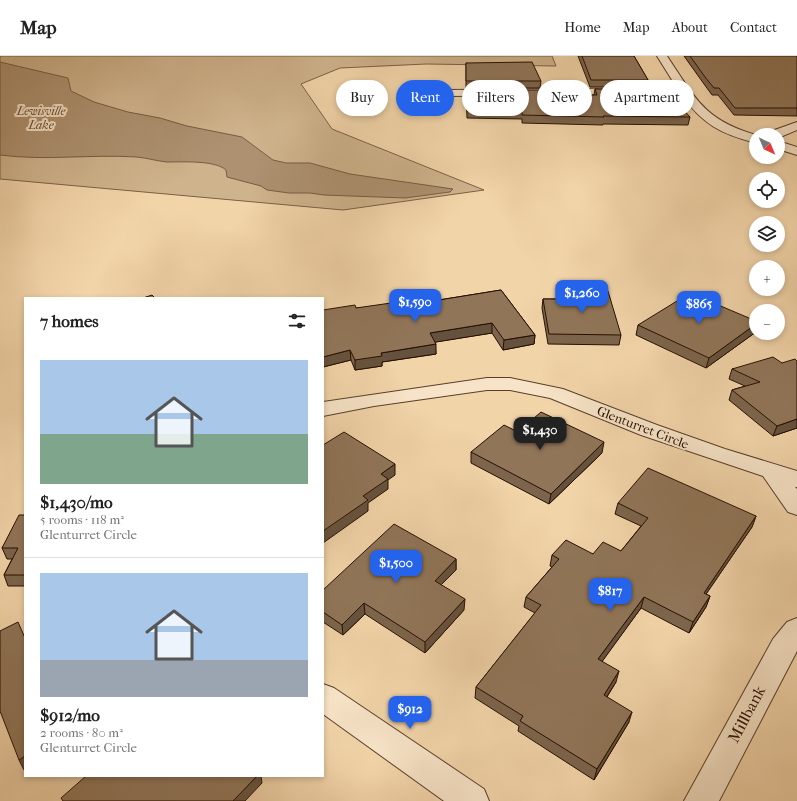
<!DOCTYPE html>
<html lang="en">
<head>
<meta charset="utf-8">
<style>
	body { margin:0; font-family:"IM FELL French Canon",serif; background:#f6f6f6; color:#222; height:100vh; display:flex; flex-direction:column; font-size:15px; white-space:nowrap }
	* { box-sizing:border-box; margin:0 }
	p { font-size:13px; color:#767676 }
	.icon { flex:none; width:22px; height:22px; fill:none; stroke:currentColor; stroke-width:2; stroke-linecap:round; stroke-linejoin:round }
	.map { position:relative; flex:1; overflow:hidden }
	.side { position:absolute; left:24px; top:241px; width:300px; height:480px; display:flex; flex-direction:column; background:#fff; border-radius:0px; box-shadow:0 2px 6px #0003 }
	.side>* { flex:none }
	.top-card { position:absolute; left:336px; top:24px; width:380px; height:36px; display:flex; gap:8px }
	.needle { width:26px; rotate:136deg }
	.buttons { position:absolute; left:749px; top:72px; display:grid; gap:8px }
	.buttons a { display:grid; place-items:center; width:36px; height:36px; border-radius:50%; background:#fff; box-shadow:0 2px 6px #0003; font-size:20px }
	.price { position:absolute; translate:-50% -34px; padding:0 9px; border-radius:8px; background:#2563eb; color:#fff; font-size:13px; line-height:26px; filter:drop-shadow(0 1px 2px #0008) }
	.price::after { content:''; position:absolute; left:50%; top:24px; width:12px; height:9px; margin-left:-6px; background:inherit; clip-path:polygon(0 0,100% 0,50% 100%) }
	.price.current { background:#222; color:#fff }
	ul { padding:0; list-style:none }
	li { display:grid; align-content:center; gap:8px; height:212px; padding:0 16px }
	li+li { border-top:1px solid #e0e0e0 }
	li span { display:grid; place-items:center; height:124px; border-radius:0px; color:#555 }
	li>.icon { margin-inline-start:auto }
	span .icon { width:72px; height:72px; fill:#fffc; stroke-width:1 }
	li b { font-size:17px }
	h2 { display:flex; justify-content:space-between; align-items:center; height:48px; padding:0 16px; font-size:17px }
	.chip { padding:0 14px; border-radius:18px; background:#fff; box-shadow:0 2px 6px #0003; font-size:14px; line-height:36px }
	.chip.current { background:#2563eb; color:#fff }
	header { display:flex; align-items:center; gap:24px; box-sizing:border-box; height:56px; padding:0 20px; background:#fff; border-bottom:1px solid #e0e0e0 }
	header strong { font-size:19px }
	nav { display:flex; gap:22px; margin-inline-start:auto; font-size:14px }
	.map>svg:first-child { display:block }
</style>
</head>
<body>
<header>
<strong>Map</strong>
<nav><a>Home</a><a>Map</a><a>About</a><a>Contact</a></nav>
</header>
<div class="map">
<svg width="797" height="745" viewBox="0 0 797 745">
	<rect width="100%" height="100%" fill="#f2d4a9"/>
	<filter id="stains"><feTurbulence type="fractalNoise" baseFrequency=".005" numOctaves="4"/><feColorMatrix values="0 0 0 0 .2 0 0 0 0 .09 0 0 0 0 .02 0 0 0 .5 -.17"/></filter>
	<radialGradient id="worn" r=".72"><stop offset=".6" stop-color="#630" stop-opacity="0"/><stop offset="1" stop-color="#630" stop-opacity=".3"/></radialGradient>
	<path fill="#cfb38c" stroke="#7a6146" d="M 0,0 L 552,0 L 556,10 L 426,8 L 340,12 L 301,28 L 332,73 L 484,134 L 343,154 L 0,123 Z"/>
	<path fill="#ad9170" stroke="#775d43" d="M 0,6 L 68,22 L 71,35 L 94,46 L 128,56 L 160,62 L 187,70 L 242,81 L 273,104 L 286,107 L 310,107 L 350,118 L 453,133 L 450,136 L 405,142 L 324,139 L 310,137 L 289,137 L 267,134 L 261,130 L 227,121 L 226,114 C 215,104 182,106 167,106 C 157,105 147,102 137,101 C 91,98 46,105 0,99 Z"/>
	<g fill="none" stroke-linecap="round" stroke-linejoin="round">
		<g stroke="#59402a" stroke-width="2">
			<path id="minor" d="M 657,0 L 667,0 C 695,42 704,64 756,79 L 756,87 C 721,78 702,68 681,38 L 447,40 L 416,46 L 412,45 L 410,43 L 412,41 L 447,34 L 677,32 Z
				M 797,66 L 797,74 L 778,82 L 778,79 L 768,79 L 769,76 Z
				M 778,85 L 797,91 L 797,99 L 778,93 Z
				M 487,322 L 510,322 L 563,333 L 657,369 L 725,393 L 797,415 L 797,431 L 795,431 L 797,433 L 797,459 L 788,456 L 763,420 L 641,379 L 550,342 L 510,334 L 487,334 L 374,350 L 323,360 L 323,346 Z
				M 797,562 L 797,595 L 719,745 L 684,745 L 773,583 L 787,566 Z
				M 323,628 L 334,632 L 484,733 L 489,745 L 444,745 L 323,658 Z"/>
		</g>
		<use href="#minor" fill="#f7e3c7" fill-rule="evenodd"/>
	</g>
	<path fill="#7c654c" stroke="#260f00" d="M 578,0 L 634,0 L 648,24 L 646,31 L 590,31 Z
		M 684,0 L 797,0 L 797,60 L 734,59 L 718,39 L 712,39 L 704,28 Z
		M 466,7 L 541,25 L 540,32 L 466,32 Z
		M 595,33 L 656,39 L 690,61 L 688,69 L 603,68 L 603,69 L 522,67 L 522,63 L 467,62 L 466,34 L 547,39 L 594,39 Z
		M 501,234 L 535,279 L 534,288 L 503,294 L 492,277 L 435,286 L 436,298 L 382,306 L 382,310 L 355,314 L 351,304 L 323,311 L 356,252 L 414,248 Z
		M 560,234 L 621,279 L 619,289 L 548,288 L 542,252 L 543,243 L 558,243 Z
		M 638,269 L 756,276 L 706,312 L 636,279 Z
		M 782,307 L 797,372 L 773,380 L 729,344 L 732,334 L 745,330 L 729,323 L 732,313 Z
		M 518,376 L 602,397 L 549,448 L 471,407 L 471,396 Z
		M 618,447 L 756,460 L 752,471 L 706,538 L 710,540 L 706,551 L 689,577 L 641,552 L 602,605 L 616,626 L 607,641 L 629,666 L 594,724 L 518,675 L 519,670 L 475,642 L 476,631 L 535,557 L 524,551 L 526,541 L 552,511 L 550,510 L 552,499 L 593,498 L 621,495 L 641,470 L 615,458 Z
		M 25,459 L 25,530 L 8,530 L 4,519 L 12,503 L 7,503 L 2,492 Z
		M 456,503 L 456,514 L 441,529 L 464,554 L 425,597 L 365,558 L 343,579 L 323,566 L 323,534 Z"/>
	<path fill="#65523e" stroke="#260f00" d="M 492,267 L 492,277 L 430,287 L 430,277 Z
		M 756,268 L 756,276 L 706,312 L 709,302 Z
		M 535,279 L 534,288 L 503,294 L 504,284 Z
		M 436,288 L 436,298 L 382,306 L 382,310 L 355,314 L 355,304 L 381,297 Z
		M 350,294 L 351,304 L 323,311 L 323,301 Z
		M 797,363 L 797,372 L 773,380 L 777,370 Z
		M 604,386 L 602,397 L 549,448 L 551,438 Z
		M 395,408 L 395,419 L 388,424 L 388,433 L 368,447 L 368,455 L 323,487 L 323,475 L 363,440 L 381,418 Z
		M 756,460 L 752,471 L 700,547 L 704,537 Z
		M 456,503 L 456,514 L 434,536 L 435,525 Z
		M 710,540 L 706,551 L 689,577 L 693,566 Z
		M 644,541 L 641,552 L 596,614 L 598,603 Z
		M 465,543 L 464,554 L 425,597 L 425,586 Z
		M 364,547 L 365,558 L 343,579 L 342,569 Z
		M 619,615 L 616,626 L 601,650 L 604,639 Z
		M 632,656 L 629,666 L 594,724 L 597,713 Z
		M 25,700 L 25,714 L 24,714 L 19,704 Z
		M 257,720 L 261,720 L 262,727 L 245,745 L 233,745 Z"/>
	<path fill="#907558" stroke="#260f00" d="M 582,0 L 634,0 L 648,24 L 591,24 Z
		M 690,0 L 797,0 L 797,52 L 735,52 L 719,32 L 714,32 L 705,21 Z
		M 532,6 L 541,25 L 466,25 L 466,7 Z
		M 595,33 L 653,33 L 656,39 L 670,39 L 690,61 L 603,60 L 604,61 L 522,59 L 522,56 L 467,55 L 466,34 L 544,34 L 547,39 L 597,39 Z
		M 501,234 L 535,279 L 504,284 L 492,267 L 430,277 L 436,288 L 381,297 L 382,300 L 355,304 L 350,294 L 323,301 L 323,254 L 355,249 L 356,252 L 412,244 L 414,248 Z
		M 560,234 L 608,235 L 621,279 L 549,278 L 543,243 L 562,243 Z
		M 690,237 L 756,265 L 756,268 L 709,302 L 638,269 Z
		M 152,239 L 155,242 L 143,242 Z
		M 773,301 L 782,307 L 795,303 L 797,305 L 797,363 L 777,370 L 732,334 L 760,326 L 732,313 Z
		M 541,356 L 604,386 L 551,438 L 471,396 L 504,369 L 518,376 Z
		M 344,376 L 395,408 L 381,418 L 388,423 L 363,440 L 368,444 L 323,475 L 323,389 Z
		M 648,412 L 756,460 L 704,537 L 710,540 L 693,566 L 644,541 L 598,603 L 619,615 L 604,639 L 632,656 L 597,713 L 520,665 L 523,660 L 476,631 L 541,549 L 526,541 L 559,503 L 552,499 L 566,484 L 593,498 L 603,486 L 621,495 L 648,462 L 618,447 Z
		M 19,459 L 25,459 L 25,519 L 4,519 L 18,492 L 2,492 Z
		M 394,468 L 456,503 L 435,525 L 465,543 L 425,586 L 364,547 L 342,569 L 323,556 L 323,534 Z
		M 18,566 L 25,582 L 25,700 L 19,704 L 0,655 L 0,575 Z
		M 86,720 L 257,720 L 233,745 L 63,745 L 61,742 Z"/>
	<g text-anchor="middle" stroke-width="4" stroke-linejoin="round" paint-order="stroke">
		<g font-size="12" font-style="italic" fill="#634a32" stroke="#f7e3c7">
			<text x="41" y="59">Lewisville<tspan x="41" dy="14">Lake</tspan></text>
		</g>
		<g font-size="13" fill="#260f00" stroke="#f7e3c7">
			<text transform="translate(643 371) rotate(21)" y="5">Glenturret Circle</text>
		</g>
		<g font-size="16" fill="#260f00" stroke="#f7e3c7">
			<text transform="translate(746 658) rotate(-62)" y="6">Millbank</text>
		</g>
	</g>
	<rect width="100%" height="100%" filter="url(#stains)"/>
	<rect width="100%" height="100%" fill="url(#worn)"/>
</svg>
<div class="buttons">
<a><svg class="needle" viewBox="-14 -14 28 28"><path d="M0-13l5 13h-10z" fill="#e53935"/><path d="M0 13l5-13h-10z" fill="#767676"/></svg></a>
<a><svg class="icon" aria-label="locate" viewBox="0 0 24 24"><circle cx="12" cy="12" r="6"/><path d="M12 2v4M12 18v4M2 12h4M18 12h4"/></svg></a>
<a><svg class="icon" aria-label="layers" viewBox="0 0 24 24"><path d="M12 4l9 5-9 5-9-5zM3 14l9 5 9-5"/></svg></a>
<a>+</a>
<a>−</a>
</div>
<b class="price" style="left:582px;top:258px">$1,260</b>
<b class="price" style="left:415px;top:267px">$1,590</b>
<b class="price" style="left:699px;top:269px">$865</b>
<b class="price current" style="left:540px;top:395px">$1,430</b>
<b class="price" style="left:396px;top:528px">$1,500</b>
<b class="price" style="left:610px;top:556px">$817</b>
<b class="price" style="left:410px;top:674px">$912</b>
<div class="top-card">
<a class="chip">Buy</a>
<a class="chip current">Rent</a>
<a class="chip">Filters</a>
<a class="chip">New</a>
<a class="chip">Apartment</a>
</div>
<section class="side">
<h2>7 homes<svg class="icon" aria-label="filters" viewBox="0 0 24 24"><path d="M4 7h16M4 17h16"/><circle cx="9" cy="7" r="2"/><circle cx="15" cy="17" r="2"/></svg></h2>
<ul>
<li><span style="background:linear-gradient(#a9c7e8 60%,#7fa58c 0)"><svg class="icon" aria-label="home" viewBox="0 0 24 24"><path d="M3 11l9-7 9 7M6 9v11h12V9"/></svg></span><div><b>$1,430/mo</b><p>5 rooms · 118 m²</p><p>Glenturret Circle</p></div></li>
<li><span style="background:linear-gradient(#a9c7e8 70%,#9aa5b1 0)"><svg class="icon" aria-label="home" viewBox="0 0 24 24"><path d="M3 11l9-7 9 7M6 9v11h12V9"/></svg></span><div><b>$912/mo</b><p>2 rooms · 80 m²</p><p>Glenturret Circle</p></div></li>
</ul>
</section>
</div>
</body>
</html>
